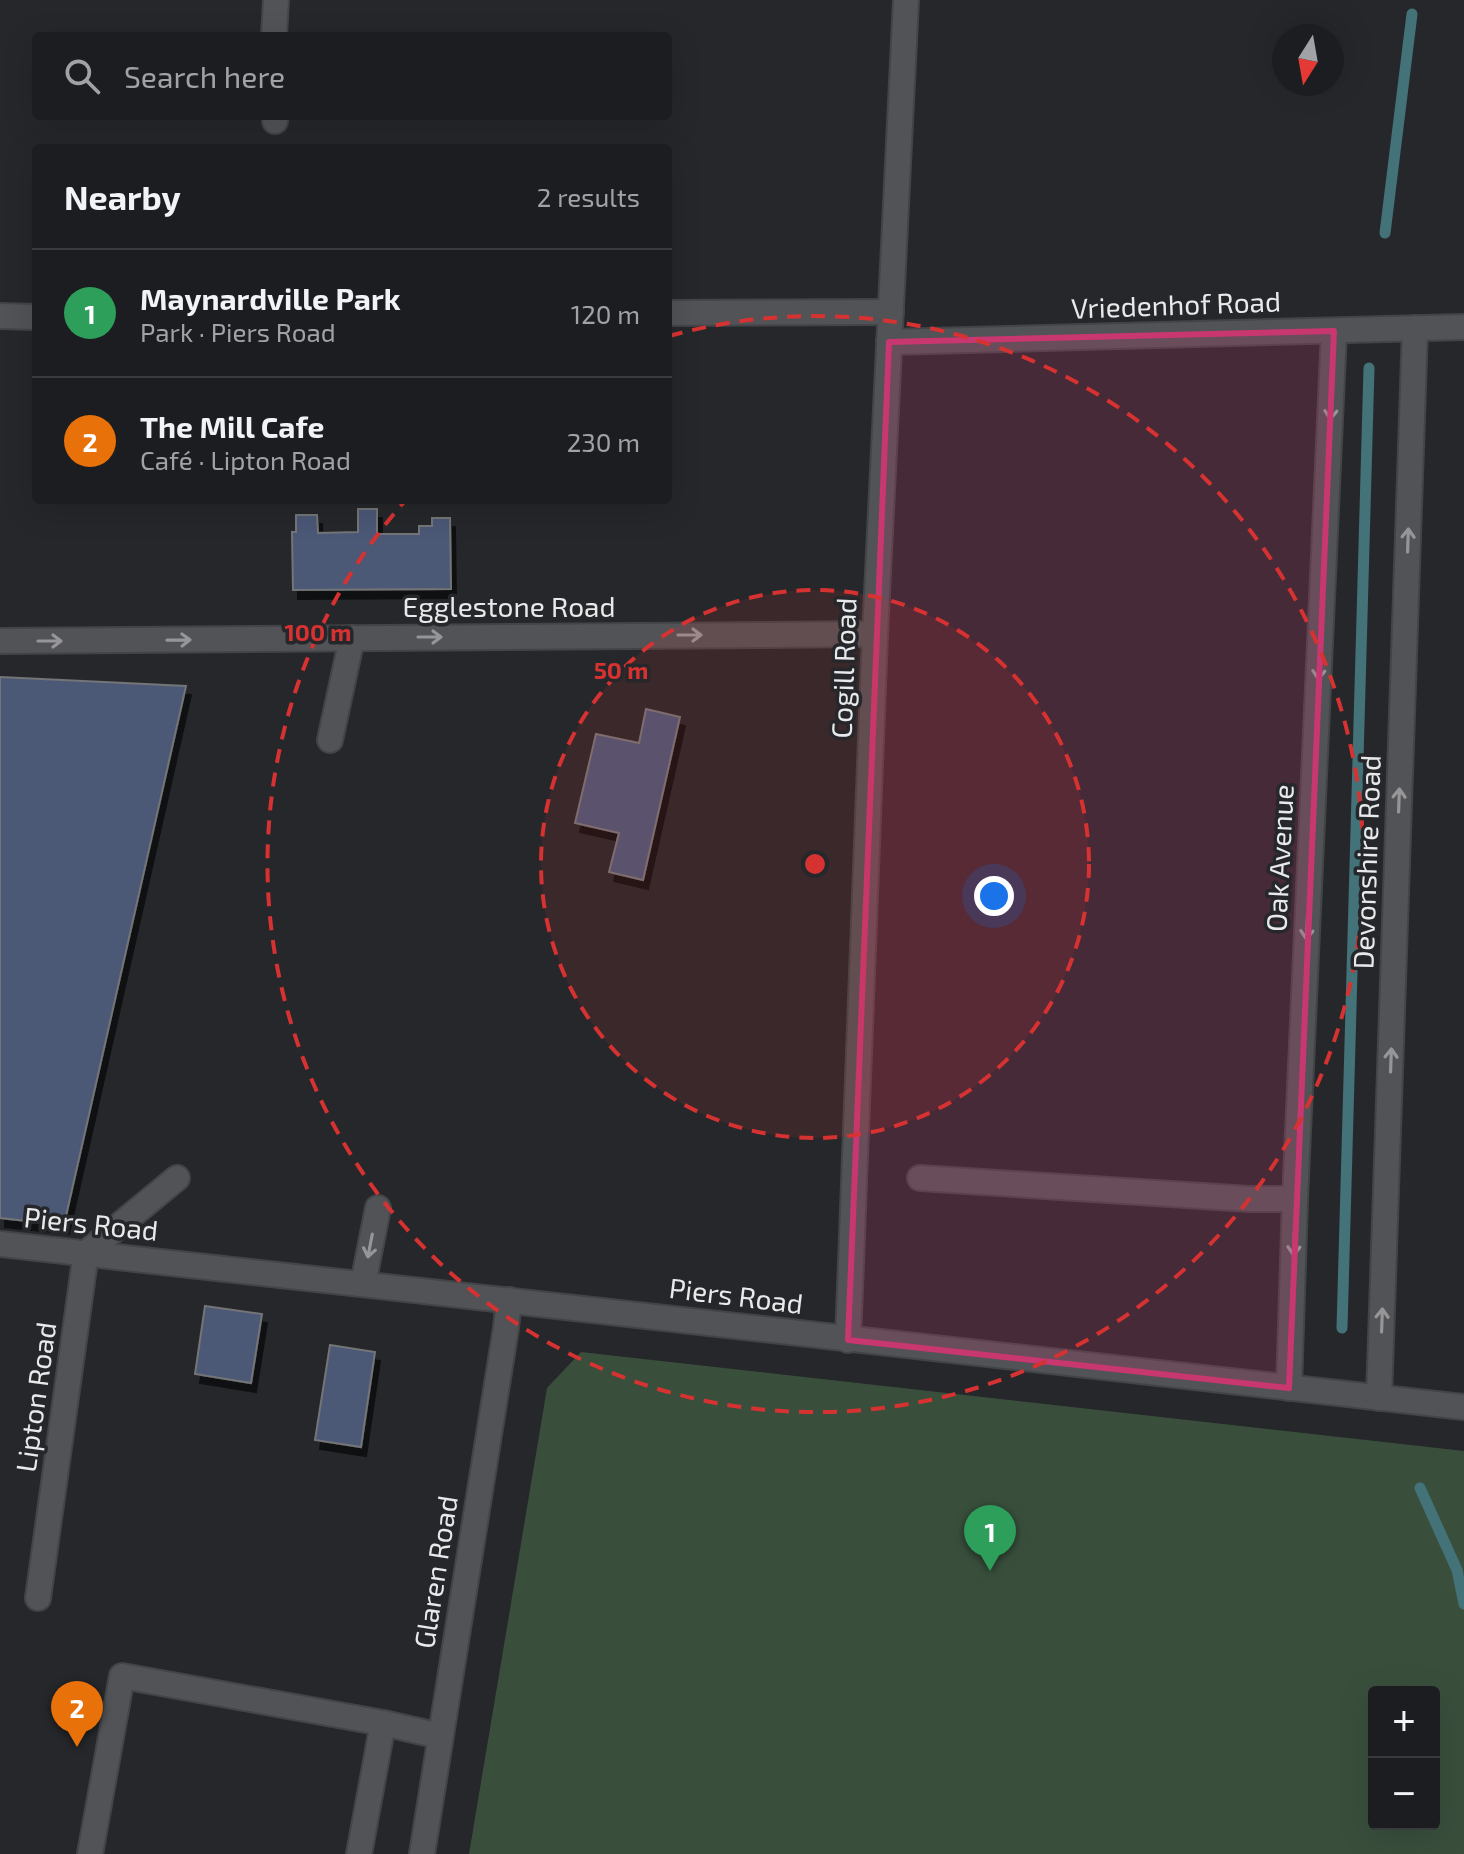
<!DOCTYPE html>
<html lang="en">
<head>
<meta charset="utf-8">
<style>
	:root { --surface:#1c1d20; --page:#292a2d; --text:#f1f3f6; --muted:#a0a2a5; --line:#3a3b3e; --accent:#bca0f2 }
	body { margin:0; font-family:"Exo 2",sans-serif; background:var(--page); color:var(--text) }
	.controls { position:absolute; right:24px; bottom:24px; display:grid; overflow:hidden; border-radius:8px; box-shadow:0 8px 32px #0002 }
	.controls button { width:72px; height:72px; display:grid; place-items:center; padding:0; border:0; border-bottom:2px solid var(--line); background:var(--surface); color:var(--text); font:40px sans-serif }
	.compass { position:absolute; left:1272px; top:24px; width:72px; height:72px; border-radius:50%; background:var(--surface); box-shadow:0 8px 32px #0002; rotate:191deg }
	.you { position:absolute; left:994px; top:896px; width:28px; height:28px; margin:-20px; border:6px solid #fff; border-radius:50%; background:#1a73e8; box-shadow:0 0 0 12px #1a73e833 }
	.badge { display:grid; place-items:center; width:52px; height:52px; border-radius:50%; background:var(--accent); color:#fff; font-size:26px; font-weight:700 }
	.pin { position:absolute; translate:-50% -66px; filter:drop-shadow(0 2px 4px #0008) }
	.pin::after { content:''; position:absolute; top:42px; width:28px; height:24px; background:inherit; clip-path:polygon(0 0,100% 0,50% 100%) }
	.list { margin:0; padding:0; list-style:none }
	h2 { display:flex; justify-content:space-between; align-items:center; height:104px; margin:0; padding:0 32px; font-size:34px }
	h2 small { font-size:26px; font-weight:400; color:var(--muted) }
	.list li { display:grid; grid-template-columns:52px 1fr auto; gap:24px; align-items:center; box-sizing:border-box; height:128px; padding:0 32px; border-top:2px solid var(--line) }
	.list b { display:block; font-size:30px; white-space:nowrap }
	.list p { margin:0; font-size:26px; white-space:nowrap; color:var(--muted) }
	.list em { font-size:26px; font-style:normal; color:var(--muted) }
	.icon { flex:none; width:44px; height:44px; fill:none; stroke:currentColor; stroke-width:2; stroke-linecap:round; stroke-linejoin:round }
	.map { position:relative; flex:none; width:1464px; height:1854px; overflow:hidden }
	.search { position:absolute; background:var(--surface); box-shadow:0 8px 32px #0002; left:32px; top:32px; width:640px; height:88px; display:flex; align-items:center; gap:20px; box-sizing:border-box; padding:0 28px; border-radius:8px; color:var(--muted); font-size:30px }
	.panel { position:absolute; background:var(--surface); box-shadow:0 8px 32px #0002; left:32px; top:144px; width:640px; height:360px; border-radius:8px }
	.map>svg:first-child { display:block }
	.green { fill:#394f3c; fill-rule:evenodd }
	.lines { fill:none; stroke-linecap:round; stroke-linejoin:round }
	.stream { stroke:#437278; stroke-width:11 }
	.building { fill:#4c5876; stroke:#737477; stroke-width:2; filter:url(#shadow) }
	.minor-casing { stroke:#434447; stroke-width:28 }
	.minor { stroke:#525356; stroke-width:24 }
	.oneway { stroke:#969699 }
	.marked { fill:#c83770; fill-opacity:0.2; stroke:#c83770; stroke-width:6; stroke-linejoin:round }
	.ring { fill:none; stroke:#d73232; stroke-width:4; stroke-dasharray:14 10 }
	.labels { text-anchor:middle; stroke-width:7; stroke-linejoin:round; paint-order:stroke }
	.street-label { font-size:28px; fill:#e8e9ea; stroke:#26272a }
	.centre { fill:#d73232; stroke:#26272a; stroke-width:4 }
	.ring-label { font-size:24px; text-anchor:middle; font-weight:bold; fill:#d73232; stroke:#26272a; stroke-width:7; stroke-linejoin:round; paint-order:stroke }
</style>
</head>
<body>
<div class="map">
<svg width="1464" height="1854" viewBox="0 0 1464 1854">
	<defs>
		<filter id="shadow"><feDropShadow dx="5" dy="9" stdDeviation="0" flood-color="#0009"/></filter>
	</defs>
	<rect width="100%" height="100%" fill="#26272a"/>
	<path class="green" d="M 581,1352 L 1464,1451 L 1464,1854 L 469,1854 L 547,1388 ZM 1374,1692 L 1434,1692 L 1434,1824 L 1374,1824 Z"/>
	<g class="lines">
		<g class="stream">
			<polyline points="1385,233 1412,14"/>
			<polyline points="1342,1328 1369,368"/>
			<polyline points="1420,1488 1457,1570 1464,1604"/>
		</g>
	</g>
	<g class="building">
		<polygon points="358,509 377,509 377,534 419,534 419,526 432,526 432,518 450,518 451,589 293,590 292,532 296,532 296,515 317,515 318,533 358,532"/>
		<polygon points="0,677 186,686 64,1225 0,1218"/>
		<polygon points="646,709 680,717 643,880 609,872 619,833 575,823 596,734 639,743"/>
		<polygon points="205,1306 262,1314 251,1383 195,1374"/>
		<polygon points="330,1345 375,1352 361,1447 315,1440"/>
	</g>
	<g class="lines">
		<defs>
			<g id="minor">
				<polyline points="274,36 276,0"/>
				<polyline points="275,116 275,121"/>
				<polyline points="668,313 891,312"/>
				<polyline points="0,316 36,317"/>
				<polyline points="889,342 1464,327"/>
				<polyline points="0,641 875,634"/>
				<polyline points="330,740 352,638"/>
				<polyline points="920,1178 1249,1199 1295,1199"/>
				<polyline points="0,1244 1464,1407"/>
				<polyline points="86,1253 177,1178"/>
				<polyline points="363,1284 378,1208"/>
				<polyline points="848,1340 875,634 906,0"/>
				<polyline points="1289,1388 1295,1199 1334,331"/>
				<polyline points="1379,1398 1415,328"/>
				<polyline points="38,1598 86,1253"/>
				<polyline points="383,1723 440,1736"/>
				<polyline points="90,1854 122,1676 383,1723 359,1854"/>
				<polyline points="422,1854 506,1328 509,1300"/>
			</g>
		</defs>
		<use href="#minor" class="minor-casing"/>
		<use href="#minor" class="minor"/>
	</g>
	<defs><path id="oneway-shaft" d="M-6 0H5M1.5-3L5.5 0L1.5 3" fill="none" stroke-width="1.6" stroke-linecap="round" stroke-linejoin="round" transform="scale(2)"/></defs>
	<g class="oneway">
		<use href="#oneway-shaft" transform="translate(1331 408) rotate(93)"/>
		<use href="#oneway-shaft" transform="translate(1408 540) rotate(-88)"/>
		<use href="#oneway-shaft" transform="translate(690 635)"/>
		<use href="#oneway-shaft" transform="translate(430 637)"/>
		<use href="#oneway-shaft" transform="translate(179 640) rotate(-1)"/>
		<use href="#oneway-shaft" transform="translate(50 641)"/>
		<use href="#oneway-shaft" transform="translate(1319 668) rotate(93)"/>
		<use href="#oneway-shaft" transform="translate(1399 800) rotate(-88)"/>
		<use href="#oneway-shaft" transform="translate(1307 928) rotate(93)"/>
		<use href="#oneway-shaft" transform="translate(1391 1060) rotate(-88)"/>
		<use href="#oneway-shaft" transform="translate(1294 1244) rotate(92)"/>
		<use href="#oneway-shaft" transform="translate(370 1246) rotate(101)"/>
		<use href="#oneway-shaft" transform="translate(1382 1320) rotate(-88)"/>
	</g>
	<path class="marked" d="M 1334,331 L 1289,1388 L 848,1340 L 889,342 Z"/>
	<circle cx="815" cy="864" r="274" fill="#d73232" fill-opacity=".12"/>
	<g class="ring">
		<circle cx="815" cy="864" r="274"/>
		<path d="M669 336A548 548 0 1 1 405 501"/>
	</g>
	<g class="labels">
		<g class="street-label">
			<text transform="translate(1176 305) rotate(-2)" y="10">Vriedenhof Road</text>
			<text x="509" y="617">Egglestone Road</text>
			<text transform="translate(844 668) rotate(-88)" y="10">Cogill Road</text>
			<text transform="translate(1280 858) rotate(-87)" y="10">Oak Avenue</text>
			<text transform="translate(1367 862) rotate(-88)" y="10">Devonshire Road</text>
			<text transform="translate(91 1224) rotate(6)" y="10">Piers Road</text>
			<text transform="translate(736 1296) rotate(7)" y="10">Piers Road</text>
			<text transform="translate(36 1397) rotate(-82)" y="10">Lipton Road</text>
			<text transform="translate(436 1572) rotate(-81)" y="10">Glaren Road</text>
		</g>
	</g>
	<circle cx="815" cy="864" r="12" class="centre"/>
	<g class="ring-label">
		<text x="318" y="641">100 m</text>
		<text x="621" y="679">50 m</text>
	</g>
</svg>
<div class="controls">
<button>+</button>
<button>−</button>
</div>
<svg class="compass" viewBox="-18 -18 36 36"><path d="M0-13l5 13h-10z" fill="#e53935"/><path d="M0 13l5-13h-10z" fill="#a0a2a5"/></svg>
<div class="you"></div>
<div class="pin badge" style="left:990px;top:1571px;background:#2e9e5b">1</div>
<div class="pin badge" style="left:77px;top:1747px;background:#e8710a">2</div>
<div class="search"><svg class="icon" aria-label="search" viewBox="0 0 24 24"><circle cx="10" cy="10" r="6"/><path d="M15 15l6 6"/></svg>Search here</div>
<section class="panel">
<h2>Nearby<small>2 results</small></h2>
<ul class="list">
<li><span class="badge" style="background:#2e9e5b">1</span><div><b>Maynardville Park</b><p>Park · Piers Road</p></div><em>120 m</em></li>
<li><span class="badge" style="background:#e8710a">2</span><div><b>The Mill Cafe</b><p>Café · Lipton Road</p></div><em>230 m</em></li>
</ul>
</section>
</div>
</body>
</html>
